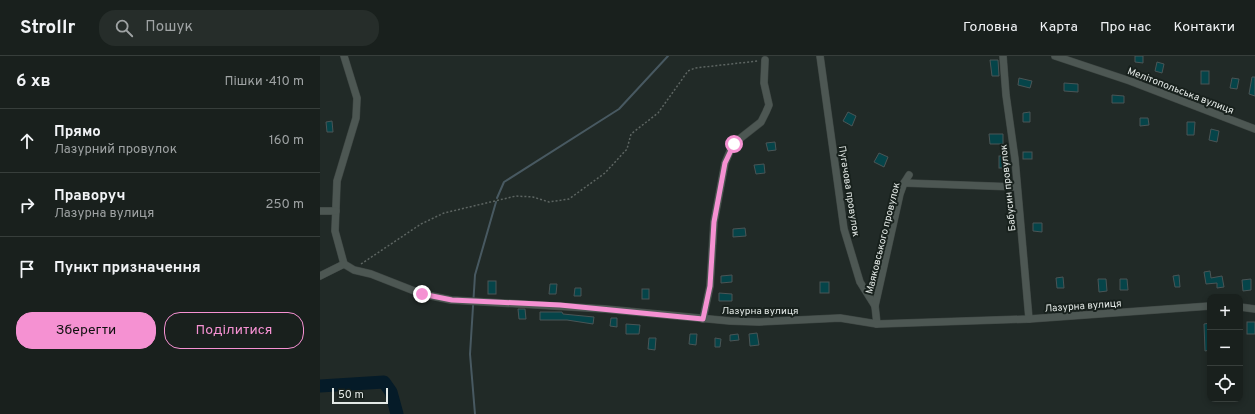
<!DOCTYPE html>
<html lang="uk">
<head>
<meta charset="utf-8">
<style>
	:root { --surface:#19201d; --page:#262d2a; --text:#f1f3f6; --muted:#9fa3a4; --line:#373e3b; --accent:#f591d2 }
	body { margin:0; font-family:Overpass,sans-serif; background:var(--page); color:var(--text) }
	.controls { position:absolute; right:12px; bottom:12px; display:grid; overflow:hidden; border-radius:8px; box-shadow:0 2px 6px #0003 }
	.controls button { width:36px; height:36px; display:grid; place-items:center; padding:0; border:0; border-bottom:1px solid var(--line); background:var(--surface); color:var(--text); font:20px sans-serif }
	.scale { position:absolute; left:12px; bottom:10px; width:56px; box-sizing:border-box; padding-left:4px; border:2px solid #e3e9e6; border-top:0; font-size:11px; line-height:14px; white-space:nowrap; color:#e3e9e6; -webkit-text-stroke:3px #18211d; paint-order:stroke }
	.stop { position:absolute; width:12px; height:12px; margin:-9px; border:3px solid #f591d2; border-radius:50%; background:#fff }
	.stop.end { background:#f591d2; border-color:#fff; box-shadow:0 1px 4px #0008 }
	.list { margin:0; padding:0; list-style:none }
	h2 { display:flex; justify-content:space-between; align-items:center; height:52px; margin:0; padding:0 16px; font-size:17px }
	h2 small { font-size:13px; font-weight:400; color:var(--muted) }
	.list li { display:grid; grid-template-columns:26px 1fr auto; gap:12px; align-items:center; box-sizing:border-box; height:64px; padding:0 16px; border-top:1px solid var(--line) }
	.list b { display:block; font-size:15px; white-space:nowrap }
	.list p { margin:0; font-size:13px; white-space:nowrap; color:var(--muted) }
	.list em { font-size:13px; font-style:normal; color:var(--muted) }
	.actions { display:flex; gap:8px; padding:12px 16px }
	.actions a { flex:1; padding:9px 0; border:1px solid var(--accent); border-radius:16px; text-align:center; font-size:14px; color:var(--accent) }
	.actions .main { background:var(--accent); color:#111 }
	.icon { flex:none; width:22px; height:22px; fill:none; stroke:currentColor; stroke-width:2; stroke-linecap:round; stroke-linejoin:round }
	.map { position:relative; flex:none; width:935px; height:358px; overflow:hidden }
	header { display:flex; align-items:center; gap:24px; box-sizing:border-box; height:56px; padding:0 20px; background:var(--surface); border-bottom:1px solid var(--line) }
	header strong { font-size:19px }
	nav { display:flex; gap:22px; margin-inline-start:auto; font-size:14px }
	.search { width:280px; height:36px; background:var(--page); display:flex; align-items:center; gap:10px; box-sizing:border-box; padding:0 14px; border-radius:16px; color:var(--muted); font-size:15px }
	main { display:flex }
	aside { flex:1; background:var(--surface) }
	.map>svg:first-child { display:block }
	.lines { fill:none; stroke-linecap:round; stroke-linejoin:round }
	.stream { stroke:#485961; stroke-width:2 }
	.river { stroke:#051b28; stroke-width:13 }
	.building { fill:#054449; stroke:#4a5556 }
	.minor-casing { stroke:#3e4643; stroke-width:8 }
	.path { stroke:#5d6562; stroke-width:1.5; stroke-dasharray:2 2; stroke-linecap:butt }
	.minor { stroke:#4d5753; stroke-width:7 }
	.route { stroke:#f591d2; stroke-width:5 }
	.labels { text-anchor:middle; stroke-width:4; stroke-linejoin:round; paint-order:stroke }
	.street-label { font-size:10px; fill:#e3e9e6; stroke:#18211d }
</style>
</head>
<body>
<header>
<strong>Strollr</strong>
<div class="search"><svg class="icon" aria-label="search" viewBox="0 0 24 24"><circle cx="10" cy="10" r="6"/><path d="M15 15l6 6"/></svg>Пошук</div>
<nav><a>Головна</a><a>Карта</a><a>Про нас</a><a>Контакти</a></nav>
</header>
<main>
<aside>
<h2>6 хв<small>Пішки · 410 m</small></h2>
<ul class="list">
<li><svg class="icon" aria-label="ahead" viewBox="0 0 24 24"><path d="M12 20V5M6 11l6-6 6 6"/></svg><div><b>Прямо</b><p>Лазурний провулок</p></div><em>160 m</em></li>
<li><svg class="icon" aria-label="right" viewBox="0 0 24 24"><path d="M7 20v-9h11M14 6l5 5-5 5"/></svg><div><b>Праворуч</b><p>Лазурна вулиця</p></div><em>250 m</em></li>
<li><svg class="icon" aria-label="arrive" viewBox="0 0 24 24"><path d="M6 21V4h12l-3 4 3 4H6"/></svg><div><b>Пункт призначення</b></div></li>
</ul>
<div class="actions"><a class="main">Зберегти</a><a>Поділитися</a></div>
</aside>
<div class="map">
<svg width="935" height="358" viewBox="0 0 935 358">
	<rect width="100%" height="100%" fill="#212a27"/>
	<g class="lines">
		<g class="stream">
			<polyline points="177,142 184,126 299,53 348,0"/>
			<polyline points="155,358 150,298 155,219 176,146"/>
		</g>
		<polyline class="river" points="0,330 64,326 71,336 77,358"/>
	</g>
	<g class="building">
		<polygon points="815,0 823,0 823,7 815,6"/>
		<polygon points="670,4 678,4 679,20 672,20"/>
		<polygon points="837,6 844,8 842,17 835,15"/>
		<rect x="881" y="15" width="8" height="13"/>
		<polygon points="932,21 935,21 935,40 929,38"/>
		<polygon points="699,22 712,25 710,32 698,29"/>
		<polygon points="912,22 919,23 917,33 910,32"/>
		<polygon points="744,27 758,28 758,36 744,35"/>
		<polygon points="792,39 804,40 804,47 792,47"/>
		<polygon points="528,56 536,60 532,70 523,65"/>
		<polygon points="710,56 710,66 703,66 703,57"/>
		<polygon points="820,62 828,62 829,69 820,70"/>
		<polygon points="12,65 13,76 7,76 6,66"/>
		<polygon points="867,66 875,66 874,79 867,79"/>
		<polygon points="891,73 899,75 897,86 889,84"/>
		<polygon points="669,78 683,78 683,88 670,88"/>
		<polygon points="455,86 456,94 448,95 446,87"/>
		<rect x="703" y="96" width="9" height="7"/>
		<polygon points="559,97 568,101 564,111 554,106"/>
		<rect x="679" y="100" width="6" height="12"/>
		<polygon points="444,108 445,117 436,118 434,109"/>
		<polygon points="713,167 722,167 722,176 713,175"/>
		<polygon points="425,172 426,180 413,181 413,173"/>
		<polygon points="890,215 891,222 902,220 904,231 897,232 897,227 886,228 884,216"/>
		<polygon points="412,219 412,226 401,227 401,220"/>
		<polygon points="859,219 860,231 855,231 853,220"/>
		<polygon points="743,221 744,232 737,232 736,222"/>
		<polygon points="778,223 786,223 787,235 779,236"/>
		<polygon points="800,223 807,223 808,234 800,234"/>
		<polygon points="931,223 931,234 923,235 922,224"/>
		<rect x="168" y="225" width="8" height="13"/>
		<rect x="500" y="226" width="9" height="11"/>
		<polygon points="230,228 237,228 236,238 229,238"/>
		<polygon points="255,232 261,232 261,240 254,240"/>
		<rect x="322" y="233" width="7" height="10"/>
		<polygon points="399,237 412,238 412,245 399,245"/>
		<polygon points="198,253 205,253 206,263 199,263"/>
		<polygon points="220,256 242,256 243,258 274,261 273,268 247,264 220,264"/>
		<polygon points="291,262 297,262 297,271 290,270"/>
		<rect x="927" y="266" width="8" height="12"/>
		<polygon points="890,267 890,294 885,295 884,268"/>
		<polygon points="306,268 320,269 319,278 306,278"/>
		<polygon points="437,277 439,289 430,290 429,278"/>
		<polygon points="370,278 377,278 376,289 369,288"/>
		<polygon points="418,278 419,284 410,285 410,279"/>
		<polygon points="329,282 336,282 335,294 328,293"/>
		<polygon points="395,282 401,283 400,291 395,291"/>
	</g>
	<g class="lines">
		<defs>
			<g id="minor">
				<polyline points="24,0 37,42 36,62 17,125 15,175 24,208"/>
				<polyline points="500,0 524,173 540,226 555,250 557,268"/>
				<polyline points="683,0 686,39 695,103 709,263"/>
				<polyline points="735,0 810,25 935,73"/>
				<polyline points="584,127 697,131"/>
				<polyline points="0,155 16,155"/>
				<polyline points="0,220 24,208 34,214 51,218 102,238 131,244 285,253 410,265 439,266 520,262 557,268 709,263 890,250"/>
				<polyline points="555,250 580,138 584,127 589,119"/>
				<polyline points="920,251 935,253"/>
				<polyline points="383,263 390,230 394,166 405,107 413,88 441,66 446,56 449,49 444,27 445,4"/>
			</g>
		</defs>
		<use href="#minor" class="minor-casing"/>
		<polyline class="path" points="41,208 101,168 124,157 196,140 213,141 229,146 249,143 285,117 307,93 311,78 338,57 368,15 375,12 438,5"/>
		<use href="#minor" class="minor"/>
	</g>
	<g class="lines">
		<polyline class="route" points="102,238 132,244 240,249 383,263 390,230 394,166 405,107 414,88"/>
	</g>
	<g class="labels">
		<g class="street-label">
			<text transform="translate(861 34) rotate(21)" y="4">Мелітопольська вулиця</text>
			<text transform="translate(687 132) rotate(-96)" y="4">Бабусин провулок</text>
			<text transform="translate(530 135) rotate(81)" y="4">Пугачова провулок</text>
			<text transform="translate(562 182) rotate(-76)" y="4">Маяковського провулок</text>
			<text transform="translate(763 249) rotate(-4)" y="4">Лазурна вулиця</text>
			<text x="440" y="258">Лазурна вулиця</text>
		</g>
	</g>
</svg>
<div class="controls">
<button>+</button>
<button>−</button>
<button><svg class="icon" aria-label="locate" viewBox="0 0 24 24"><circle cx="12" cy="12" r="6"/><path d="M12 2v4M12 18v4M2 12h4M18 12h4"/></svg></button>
</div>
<div class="scale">50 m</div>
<div class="stop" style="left:414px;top:88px"></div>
<div class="stop end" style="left:102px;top:238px"></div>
</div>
</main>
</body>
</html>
